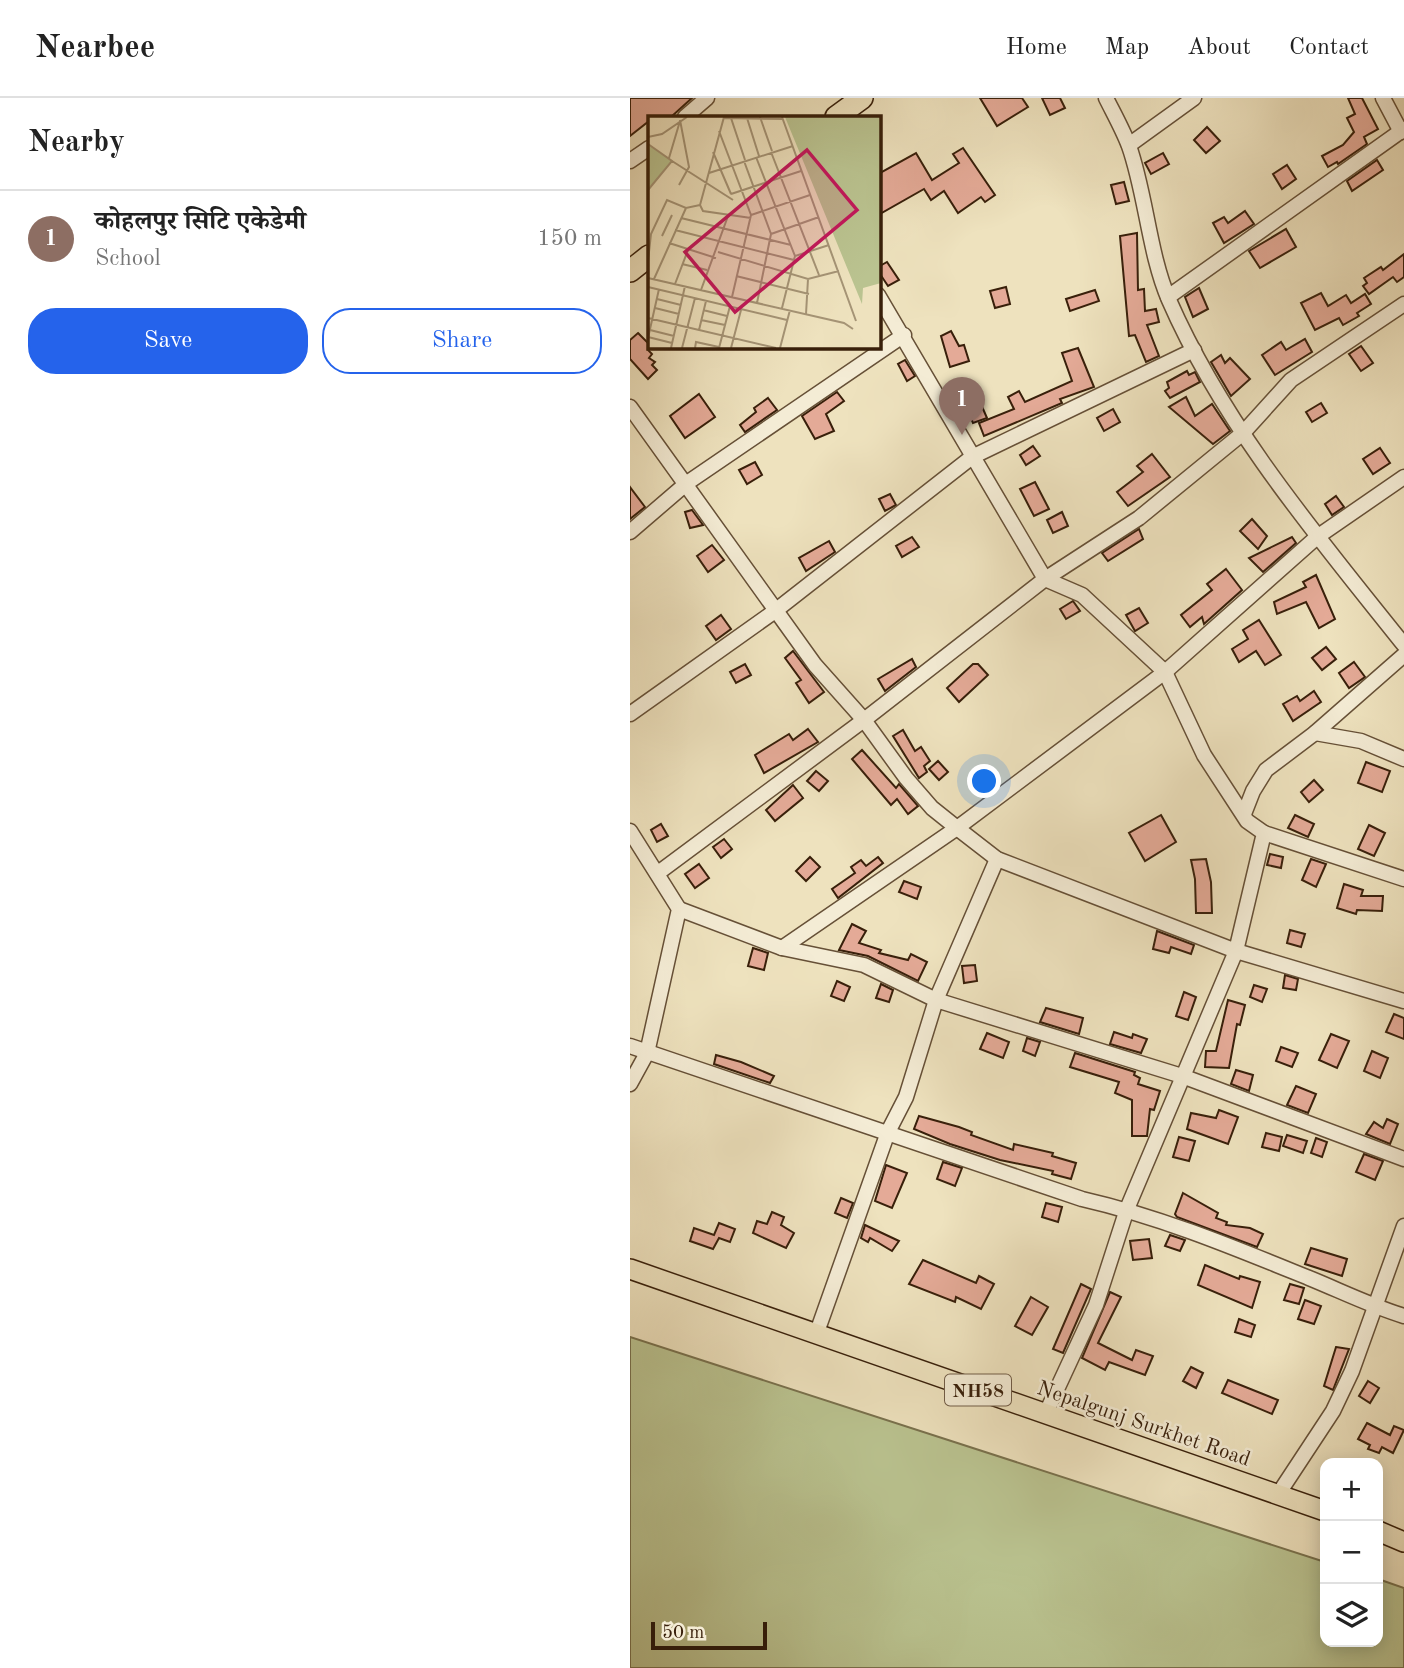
<!DOCTYPE html>
<html lang="en">
<head>
<meta charset="utf-8">
<style>
	:root { --surface:#fff; --page:#f6f6f6; --text:#222; --muted:#767676; --line:#e0e0e0; --accent:#2563eb }
	body { margin:0; font-family:"Old Standard TT","Noto Serif Devanagari",serif; background:var(--page); color:var(--text) }
	.controls { position:absolute; right:21px; bottom:21px; display:grid; overflow:hidden; border-radius:14px; box-shadow:0 4px 18px #0003 }
	.controls button { width:63px; height:63px; display:grid; place-items:center; padding:0; border:0; border-bottom:2px solid var(--line); background:var(--surface); color:var(--text); font:35px sans-serif }
	.scale { position:absolute; left:21px; bottom:18px; width:116px; box-sizing:border-box; padding-left:7px; border:4px solid #381f0a; border-top:0; font-size:19px; line-height:24px; white-space:nowrap; color:#381f0a; -webkit-text-stroke:5px #f4ecd5; paint-order:stroke }
	.you { position:absolute; left:355px; top:684px; width:24px; height:24px; margin:-18px; border:5px solid #fff; border-radius:50%; background:#1a73e8; box-shadow:0 0 0 10px #1a73e833 }
	.badge { display:grid; place-items:center; width:46px; height:46px; border-radius:50%; background:var(--accent); color:#fff; font-size:23px; font-weight:700 }
	.pin { position:absolute; translate:-50% -58px; filter:drop-shadow(0 2px 4px #0008) }
	.pin::after { content:''; position:absolute; top:37px; width:24px; height:21px; background:inherit; clip-path:polygon(0 0,100% 0,50% 100%) }
	.list { margin:0; padding:0; list-style:none }
	h2 { display:flex; justify-content:space-between; align-items:center; height:91px; margin:0; padding:0 28px; font-size:30px }
	h2 small { font-size:23px; font-weight:400; color:var(--muted) }
	.list li { display:grid; grid-template-columns:46px 1fr auto; gap:21px; align-items:center; box-sizing:border-box; height:98px; padding:0 28px; border-top:2px solid var(--line) }
	.list b { display:block; font-size:26px; white-space:nowrap }
	.list p { margin:0; font-size:23px; white-space:nowrap; color:var(--muted) }
	.list em { font-size:23px; font-style:normal; color:var(--muted) }
	.actions { display:flex; gap:14px; padding:21px 28px }
	.actions a { flex:1; padding:16px 0; border:2px solid var(--accent); border-radius:28px; text-align:center; font-size:24px; color:var(--accent) }
	.actions .main { background:var(--accent); color:#fff }
	.icon { flex:none; width:38px; height:38px; fill:none; stroke:currentColor; stroke-width:2; stroke-linecap:round; stroke-linejoin:round }
	.map { position:relative; flex:none; width:774px; height:1570px; overflow:hidden }
	header { display:flex; align-items:center; gap:42px; box-sizing:border-box; height:98px; padding:0 35px; background:var(--surface); border-bottom:2px solid var(--line) }
	header strong { font-size:33px }
	nav { display:flex; gap:38px; margin-inline-start:auto; font-size:24px }
	main { display:flex }
	aside { flex:1; background:var(--surface) }
	.map>svg:first-child { display:block }
	.green { fill:#bac390; stroke:#79714d; stroke-width:2 }
	.building { fill:#e4aa97; stroke:#381f0a; stroke-width:2 }
	.lines { fill:none; stroke-linecap:round; stroke-linejoin:round }
	.minor-casing { stroke:#665037; stroke-width:17 }
	.major-casing { stroke:#381f0a; stroke-width:22 }
	.highway-casing { stroke:#381f0a; stroke-width:24 }
	.minor { stroke:#f4ecd5; stroke-width:14 }
	.major { stroke:#eee2be; stroke-width:19 }
	.highway { stroke:#eee2be; stroke-width:21 }
	.labels { text-anchor:middle; stroke-width:5; stroke-linejoin:round; paint-order:stroke }
	.shield { fill:#f4ecd5; stroke:#705c47; stroke-width:2 }
	.shield-label { font-size:19px; font-weight:bold; fill:#381f0a }
	.street-label { font-size:21px; fill:#381f0a; stroke:#f4ecd5 }
	.inset-road { fill:none; stroke:#a59476; stroke-width:2 }
	.view { fill:#c2185b; fill-opacity:0.15; stroke:#c2185b; stroke-width:3.5 }
	.inset-edge { fill:none; stroke:#381f0a; stroke-width:3.5 }
</style>
</head>
<body>
<header>
<strong>Nearbee</strong>
<nav><a>Home</a><a>Map</a><a>About</a><a>Contact</a></nav>
</header>
<main>
<aside>
<h2>Nearby<small></small></h2>
<ul class="list">
<li><span class="badge" style="background:#8d6e63">1</span><div><b>कोहलपुर सिटि एकेडेमी</b><p>School</p></div><em>150 m</em></li>
</ul>
<div class="actions"><a class="main">Save</a><a>Share</a></div>
</aside>
<div class="map">
<svg width="774" height="1570" viewBox="0 0 774 1570">
	<rect width="100%" height="100%" fill="#eee2be"/>
	<filter id="stains"><feTurbulence type="fractalNoise" baseFrequency=".00286" numOctaves="4"/><feColorMatrix values="0 0 0 0 .2 0 0 0 0 .09 0 0 0 0 .02 0 0 0 .5 -.17"/></filter>
	<radialGradient id="worn" r=".72"><stop offset=".6" stop-color="#630" stop-opacity="0"/><stop offset="1" stop-color="#630" stop-opacity=".3"/></radialGradient>
	<polygon class="green" points="0,1239 695,1464 695,1544 748,1544 748,1481 774,1490 774,1570 0,1570"/>
	<g class="building">
		<polygon points="0,0 62,0 41,19 19,19 19,23 0,38"/>
		<polygon points="350,0 392,0 398,9 367,28"/>
		<polygon points="412,0 430,0 435,10 420,17"/>
		<polygon points="718,0 732,0 748,31 734,39 737,46 708,66 707,64 698,69 692,58 713,47 724,34 717,20 725,16"/>
		<polygon points="577,29 590,43 576,55 564,42"/>
		<polygon points="333,50 365,97 355,104 351,99 328,115 314,93 301,102 294,91 248,117 248,76 286,55 302,82 329,65 323,56"/>
		<polygon points="533,55 539,66 521,76 515,65"/>
		<polygon points="747,62 753,72 722,93 717,83"/>
		<polygon points="657,67 666,81 652,91 643,76"/>
		<polygon points="494,84 499,103 486,106 481,87"/>
		<polygon points="615,113 624,126 594,145 583,125 594,119 598,125"/>
		<polygon points="656,131 666,149 630,170 619,153"/>
		<polygon points="507,135 508,192 514,191 515,213 526,211 529,224 517,227 529,258 516,264 505,237 499,238 490,138"/>
		<polygon points="774,156 774,179 767,184 763,179 739,196 733,188 737,185 734,180 751,169 753,172"/>
		<polygon points="257,164 269,182 258,188 248,173 248,169"/>
		<polygon points="376,189 380,206 365,210 360,193"/>
		<polygon points="569,190 578,211 563,219 555,199"/>
		<polygon points="465,192 469,203 440,213 436,201"/>
		<polygon points="691,195 698,208 716,197 721,205 735,196 741,206 727,215 729,218 713,227 709,220 685,232 671,205"/>
		<polygon points="321,233 329,248 334,247 339,263 320,269 311,238"/>
		<polygon points="8,235 21,248 18,252 22,256 19,260 25,264 22,267 27,272 18,281 0,261 0,242"/>
		<polygon points="675,241 682,254 645,277 632,257 651,244 656,252"/>
		<polygon points="731,248 743,265 731,273 719,256"/>
		<polygon points="448,250 464,289 430,301 432,305 354,338 349,325 384,311 378,299 389,293 395,304 442,283 432,255"/>
		<polygon points="591,257 595,265 600,260 620,281 601,298 581,264"/>
		<polygon points="275,262 285,278 277,283 268,266"/>
		<polygon points="557,273 559,277 565,274 570,284 540,300 535,293 539,290 537,284"/>
		<polygon points="207,294 214,303 196,316 204,333 185,341 172,318"/>
		<polygon points="69,296 85,319 55,340 40,318"/>
		<polygon points="556,299 565,318 582,306 600,333 583,346 539,309"/>
		<polygon points="138,300 147,312 115,334 110,327 126,314 124,310"/>
		<polygon points="350,304 357,320 343,325 337,310"/>
		<polygon points="691,305 697,315 682,324 676,314"/>
		<polygon points="483,311 490,324 474,333 467,320"/>
		<polygon points="403,348 410,358 396,367 390,357"/>
		<polygon points="750,350 760,365 743,376 733,361"/>
		<polygon points="522,356 540,379 498,408 487,394 513,374 507,368"/>
		<polygon points="125,364 132,377 117,386 109,372"/>
		<polygon points="405,384 419,411 404,418 390,391"/>
		<polygon points="0,389 15,409 0,421"/>
		<polygon points="260,396 266,407 255,413 249,401"/>
		<polygon points="706,398 714,409 702,417 695,406"/>
		<polygon points="62,412 73,427 60,430 55,414"/>
		<polygon points="432,414 438,428 423,435 417,422"/>
		<polygon points="622,421 637,438 628,451 610,433"/>
		<polygon points="509,431 513,441 478,463 472,455"/>
		<polygon points="282,439 289,449 272,459 266,448"/>
		<polygon points="662,439 666,445 633,474 619,460"/>
		<polygon points="199,443 205,454 176,473 169,460"/>
		<polygon points="82,447 94,462 78,474 67,458"/>
		<polygon points="596,471 612,492 574,526 572,519 560,529 551,517 582,492 577,486"/>
		<polygon points="686,477 705,521 689,530 676,504 647,516 644,504 676,489 673,484"/>
		<polygon points="443,503 450,513 436,521 430,511"/>
		<polygon points="509,510 518,525 505,533 496,517"/>
		<polygon points="91,517 101,531 86,542 76,528"/>
		<polygon points="629,522 651,557 635,567 626,553 609,564 602,551 618,541 613,532"/>
		<polygon points="696,549 706,561 692,572 682,560"/>
		<polygon points="163,553 194,594 179,605 166,585 171,582 155,560"/>
		<polygon points="282,561 286,569 255,593 248,581"/>
		<polygon points="724,564 735,579 719,590 709,575"/>
		<polygon points="115,566 121,577 106,585 100,574"/>
		<polygon points="343,566 348,566 358,577 329,604 317,590"/>
		<polygon points="684,593 691,604 663,623 653,606 667,598 670,603"/>
		<polygon points="178,631 188,644 134,675 125,657 159,636 163,642"/>
		<polygon points="273,632 285,653 291,649 300,663 294,668 297,674 289,680 263,638"/>
		<polygon points="232,652 266,690 269,686 288,708 278,716 267,701 261,707 222,661"/>
		<polygon points="308,663 318,674 309,682 299,671"/>
		<polygon points="736,664 760,673 752,694 728,685"/>
		<polygon points="186,673 198,683 189,693 177,683"/>
		<polygon points="684,682 693,692 679,704 671,694"/>
		<polygon points="163,687 173,700 145,723 136,712"/>
		<polygon points="531,717 546,744 515,763 499,735"/>
		<polygon points="665,717 684,726 678,739 658,730"/>
		<polygon points="31,726 38,738 27,744 21,732"/>
		<polygon points="739,727 755,735 744,758 728,751"/>
		<polygon points="94,741 102,751 91,760 83,749"/>
		<polygon points="640,756 653,759 651,770 637,767"/>
		<polygon points="180,759 190,769 176,783 166,773"/>
		<polygon points="248,759 253,765 208,800 202,791 225,775 221,769 231,762 236,768"/>
		<polygon points="576,761 581,784 582,815 566,815 565,781 561,762"/>
		<polygon points="681,761 696,766 686,789 672,782"/>
		<polygon points="69,766 79,780 65,790 55,776"/>
		<polygon points="274,783 291,789 287,801 269,794"/>
		<polygon points="714,786 733,792 731,798 753,798 752,813 727,812 726,816 707,810"/>
		<polygon points="222,826 236,833 229,845 251,852 249,855 278,862 281,856 297,864 288,883 238,858 209,852"/>
		<polygon points="660,832 675,836 671,849 657,845"/>
		<polygon points="527,833 564,847 561,856 541,849 539,855 523,851"/>
		<polygon points="123,850 138,855 134,872 118,868"/>
		<polygon points="345,867 347,883 334,885 332,868"/>
		<polygon points="655,877 668,881 666,892 653,890"/>
		<polygon points="207,883 220,889 214,903 201,898"/>
		<polygon points="251,886 263,892 259,904 246,900"/>
		<polygon points="624,887 637,891 632,904 620,899"/>
		<polygon points="554,894 566,899 558,922 546,918"/>
		<polygon points="598,902 615,907 610,927 607,926 599,970 575,969 576,953 586,953"/>
		<polygon points="416,910 453,920 449,936 410,924"/>
		<polygon points="764,916 774,920 774,941 756,934"/>
		<polygon points="484,934 502,940 503,936 517,941 511,955 480,946"/>
		<polygon points="357,935 379,944 373,960 350,951"/>
		<polygon points="701,936 719,943 707,970 689,962"/>
		<polygon points="397,940 410,944 405,958 393,953"/>
		<polygon points="651,949 668,955 662,969 646,963"/>
		<polygon points="742,953 758,960 750,980 734,973"/>
		<polygon points="445,955 505,974 504,977 510,980 508,986 530,993 524,1012 520,1011 517,1038 502,1038 502,1002 485,995 489,984 440,969"/>
		<polygon points="86,957 111,964 144,978 140,985 84,966"/>
		<polygon points="606,972 623,977 619,993 601,986"/>
		<polygon points="666,988 686,996 678,1015 657,1007"/>
		<polygon points="589,1012 608,1019 598,1046 557,1031 561,1015 586,1020"/>
		<polygon points="289,1018 329,1029 342,1034 341,1037 383,1052 384,1046 423,1055 422,1058 446,1065 441,1081 422,1076 423,1073 370,1062 320,1046 284,1031"/>
		<polygon points="757,1021 768,1026 760,1046 736,1036 744,1024 753,1030"/>
		<polygon points="636,1035 652,1039 649,1053 632,1049"/>
		<polygon points="657,1037 677,1043 673,1055 653,1048"/>
		<polygon points="549,1039 565,1043 559,1063 543,1059"/>
		<polygon points="686,1040 697,1044 692,1059 681,1055"/>
		<polygon points="734,1056 753,1063 745,1082 726,1074"/>
		<polygon points="313,1064 332,1070 325,1088 307,1081"/>
		<polygon points="256,1067 277,1075 262,1110 245,1103"/>
		<polygon points="553,1095 588,1115 586,1120 597,1124 596,1127 620,1130 633,1136 627,1149 547,1119 545,1116"/>
		<polygon points="211,1100 223,1105 217,1120 205,1115"/>
		<polygon points="416,1105 432,1109 428,1124 412,1119"/>
		<polygon points="142,1114 154,1119 151,1127 164,1135 156,1150 123,1135 127,1123 137,1126"/>
		<polygon points="89,1125 105,1131 100,1144 89,1140 83,1151 60,1143 64,1130 84,1137"/>
		<polygon points="235,1127 269,1143 262,1153 240,1140 238,1144 231,1140"/>
		<polygon points="540,1137 555,1142 550,1153 535,1148"/>
		<polygon points="519,1141 522,1160 503,1162 500,1143"/>
		<polygon points="681,1150 717,1161 712,1178 675,1166"/>
		<polygon points="293,1162 346,1185 349,1178 364,1186 351,1211 326,1199 325,1204 279,1186"/>
		<polygon points="575,1167 609,1181 610,1178 630,1184 622,1210 568,1187"/>
		<polygon points="451,1186 461,1191 433,1255 423,1251"/>
		<polygon points="660,1186 674,1190 669,1206 654,1202"/>
		<polygon points="480,1194 491,1199 468,1245 502,1262 506,1252 523,1258 515,1277 479,1264 475,1272 452,1260"/>
		<polygon points="401,1199 418,1209 402,1237 385,1228"/>
		<polygon points="675,1202 691,1208 684,1226 668,1221"/>
		<polygon points="609,1221 625,1227 621,1239 605,1234"/>
		<polygon points="706,1249 719,1251 703,1292 694,1288"/>
		<polygon points="561,1269 573,1275 566,1290 553,1283"/>
		<polygon points="598,1282 648,1302 642,1316 592,1295"/>
		<polygon points="738,1283 749,1290 740,1305 729,1298"/>
		<polygon points="737,1325 760,1337 764,1328 774,1332 763,1355 752,1349 749,1355 738,1351 740,1347 728,1341"/>
	</g>
	<g class="lines">
		<defs>
			<g id="minor">
				<path d="M 476,0 C 484,16 493,32 499,48 C 516,96 519,156 539,202 C 595,330 688,439 774,547"/>
				<polyline points="753,0 771,34"/>
				<polyline points="55,19 77,0"/>
				<polyline points="499,47 564,0"/>
				<polyline points="0,63 19,50"/>
				<polyline points="248,197 415,481 452,497 535,574 574,657 617,723 634,735 606,853 497,1111 466,1207 416,1315"/>
				<polyline points="538,199 774,31"/>
				<polyline points="0,309 185,567 234,622 276,680 302,710 327,730 367,761 606,853 774,903"/>
				<polyline points="0,434 57,385 274,237"/>
				<polyline points="0,616 145,513 342,359 564,252"/>
				<polyline points="685,635 731,643 774,661"/>
				<polyline points="614,716 623,693 636,672 685,635 774,557"/>
				<polyline points="0,733 49,811 17,955 0,986"/>
				<polyline points="634,735 774,781"/>
				<polyline points="28,775 234,622 415,481 509,420 613,335 661,282 774,206"/>
				<polyline points="49,811 152,850 234,867 306,902 552,978 774,1061"/>
				<polyline points="152,850 327,730 535,574 687,439 774,379"/>
				<path d="M 0,948 L 452,1101 C 531,1119 605,1150 679,1180 C 711,1193 741,1208 774,1218"/>
				<polyline points="186,1237 258,1034 276,999 306,902 367,761"/>
				<polyline points="649,1395 703,1313 722,1273 774,1128"/>
			</g>
			<g id="major">
				<polyline points="0,1171 695,1413"/>
				<polyline points="748,1433 774,1444"/>
			</g>
			<g id="highway">
				<polyline points="206,19 232,0"/>
				<polyline points="0,173 19,158"/>
			</g>
		</defs>
		<use href="#minor" class="minor-casing"/>
		<use href="#major" class="major-casing"/>
		<use href="#highway" class="highway-casing"/>
		<use href="#minor" class="minor"/>
		<use href="#major" class="major"/>
		<use href="#highway" class="highway"/>
	</g>
	<g class="labels">
		<rect class="shield" x="315" y="1276.5" width="66" height="31" rx="5"/>
		<g class="shield-label">
			<text x="348" y="1299">NH58</text>
		</g>
		<g class="street-label">
			<text transform="translate(514 1325) rotate(19)" y="7">Nepalgunj Surkhet Road</text>
		</g>
	</g>
	<g transform="translate(18 18)">
		<rect width="233" height="233" fill="#eee2be"/>
		<path d="M 137,1 L 233,1 L 233,167 L 215,172 L 214,188 ZM 0,28 L 24,45 L 0,74 Z" fill="#bac390"/>
		<path class="inset-road" d="M 112,1 L 124,35M 134,1 L 208,205M 76,2 L 135,3M 83,2 L 97,44M 99,2 L 111,40M 71,15 L 103,99M 0,21 L 14,18 L 39,1M 0,28 L 24,45 L 0,74M 65,36 L 83,78M 123,36 L 171,159M 108,41 L 147,140M 21,42 L 32,5M 24,45 L 85,84M 96,45 L 123,118 L 109,187M 61,57 L 145,30M 31,69 L 41,51 L 32,4M 83,78 L 153,55M 52,89 L 76,1M 52,89 L 55,95 L 103,102M 33,102 L 143,129M 27,114 L 146,144M 123,118 L 171,101M 14,120 L 24,99M 21,127 L 68,142M 70,136 L 160,163 L 191,155M 0,145 L 3,118 L 19,84 L 38,92 L 52,89M 34,148 L 59,154M 88,160 L 161,178M 0,162 L 196,207 L 205,213M 6,163 L 38,92M 27,168 L 40,134M 0,171 L 139,204M 53,174 L 80,100M 84,181 L 103,99 L 162,79M 9,183 L 33,189M 7,192 L 31,198M 134,192 L 147,140 L 181,129M 55,194 L 79,200M 158,198 L 160,163M 0,202 L 128,232M 53,204 L 77,209M 2,214 L 26,220M 51,214 L 58,185M 0,221 L 24,227M 0,222 L 11,173M 23,232 L 37,170M 34,232 L 47,182M 47,232 L 48,226 L 71,231M 71,232 L 82,190M 83,232 L 93,194M 132,232 L 142,194"/>
		<path class="view" d="M 159,34 L 209,94 L 87,196 L 37,136 Z"/>
		<rect width="233" height="233" class="inset-edge"/>
	</g>
	<rect width="100%" height="100%" filter="url(#stains)"/>
	<rect width="100%" height="100%" fill="url(#worn)"/>
</svg>
<div class="controls">
<button>+</button>
<button>−</button>
<button><svg class="icon" aria-label="layers" viewBox="0 0 24 24"><path d="M12 4l9 5-9 5-9-5zM3 14l9 5 9-5"/></svg></button>
</div>
<div class="scale">50 m</div>
<div class="you"></div>
<div class="pin badge" style="left:332px;top:337px;background:#8d6e63">1</div>
</div>
</main>
</body>
</html>
